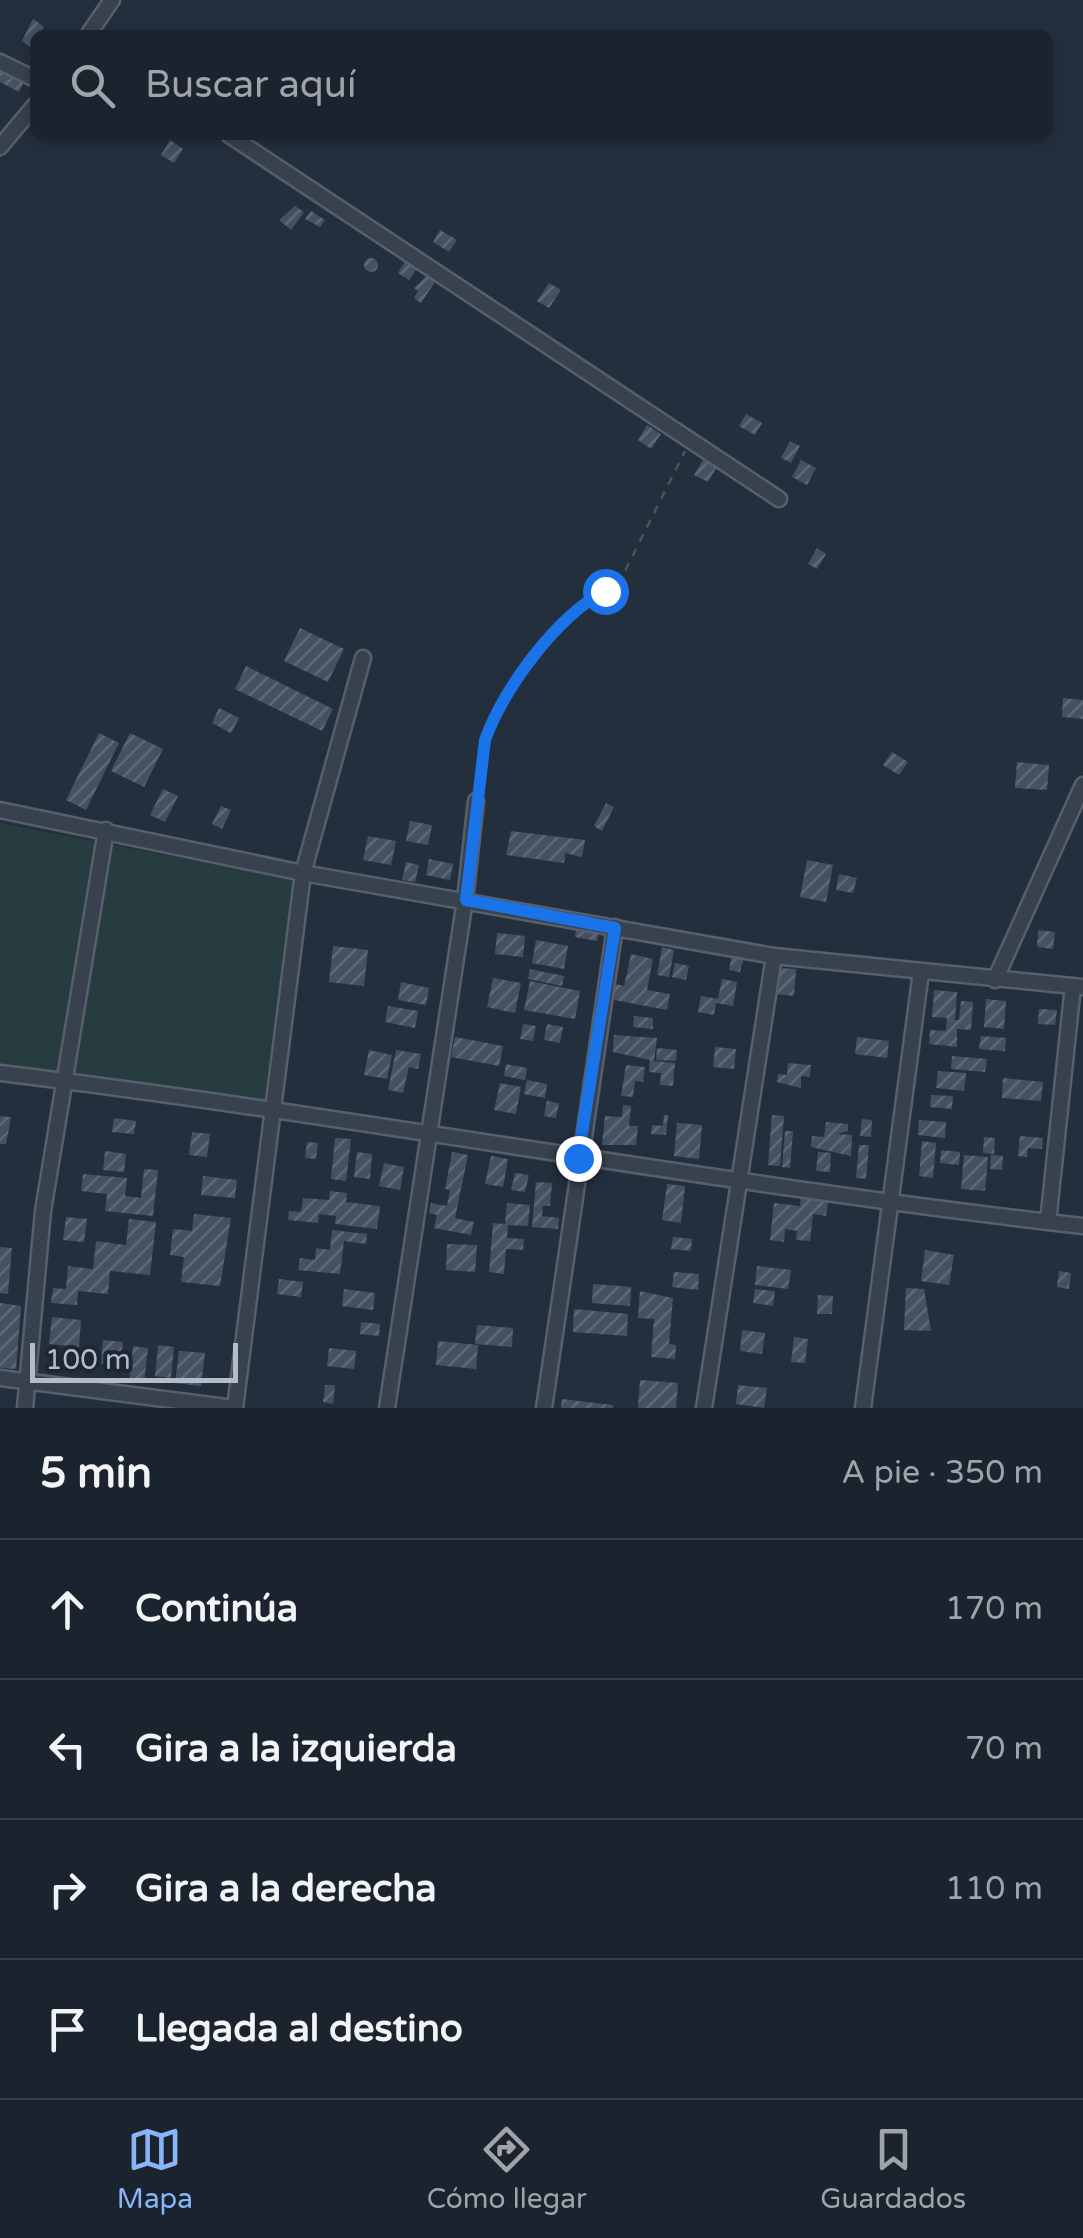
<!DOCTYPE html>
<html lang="es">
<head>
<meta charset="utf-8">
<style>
	:root { --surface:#1b232e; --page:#242b36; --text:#f1f3f6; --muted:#a0a4aa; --line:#39404a; --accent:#8ab4f8 }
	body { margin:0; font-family:"Varela Round",sans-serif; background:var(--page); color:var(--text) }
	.scale { position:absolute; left:30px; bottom:25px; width:208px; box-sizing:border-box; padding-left:10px; border:5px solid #b4bcc9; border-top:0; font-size:28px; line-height:35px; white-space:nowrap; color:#b4bcc9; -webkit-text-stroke:8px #1d2633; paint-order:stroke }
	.stop { position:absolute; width:30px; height:30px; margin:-22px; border:8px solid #1a73e8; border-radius:50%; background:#fff }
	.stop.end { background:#1a73e8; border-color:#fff; box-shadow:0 2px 10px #0008 }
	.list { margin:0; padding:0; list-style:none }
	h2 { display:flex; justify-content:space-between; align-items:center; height:130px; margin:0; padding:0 40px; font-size:42px }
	h2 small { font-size:32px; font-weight:400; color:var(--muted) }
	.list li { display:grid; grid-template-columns:65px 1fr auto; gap:30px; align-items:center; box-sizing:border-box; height:140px; padding:0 40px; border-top:2px solid var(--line) }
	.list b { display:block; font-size:38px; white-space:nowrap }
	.list em { font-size:32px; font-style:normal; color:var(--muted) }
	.icon { flex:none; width:55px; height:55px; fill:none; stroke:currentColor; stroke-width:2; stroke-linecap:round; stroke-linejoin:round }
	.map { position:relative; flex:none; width:1083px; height:1408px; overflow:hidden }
	.search { position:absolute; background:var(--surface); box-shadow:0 5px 15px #0003; left:30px; right:30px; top:30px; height:110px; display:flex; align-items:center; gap:25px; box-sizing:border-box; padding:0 35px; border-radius:15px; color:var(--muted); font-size:38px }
	.sheet { height:690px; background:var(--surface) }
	nav { display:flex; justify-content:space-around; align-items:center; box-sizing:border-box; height:140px; border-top:2px solid var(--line); background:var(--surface); font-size:28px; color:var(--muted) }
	nav a { display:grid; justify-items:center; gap:5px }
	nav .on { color:var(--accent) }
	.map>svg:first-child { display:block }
	.green { fill:#263c3f }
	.building { fill:url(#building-hatch) }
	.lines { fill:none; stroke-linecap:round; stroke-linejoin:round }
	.minor-casing { stroke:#565f6c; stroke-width:19 }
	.path { stroke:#44595c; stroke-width:2.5; stroke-dasharray:8 8; stroke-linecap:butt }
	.minor { stroke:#38414e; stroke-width:14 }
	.route { stroke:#1a73e8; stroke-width:12 }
</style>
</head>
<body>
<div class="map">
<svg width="1083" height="1408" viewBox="0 0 1083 1408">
	<defs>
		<pattern id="building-hatch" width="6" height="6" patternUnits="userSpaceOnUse" patternTransform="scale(2.5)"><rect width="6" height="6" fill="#455162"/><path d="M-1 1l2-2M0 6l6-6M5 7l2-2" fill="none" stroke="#5d6877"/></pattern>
	</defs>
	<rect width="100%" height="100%" fill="#242f3e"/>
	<polygon class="green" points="0,823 295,880 264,1100 0,1067"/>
	<g class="building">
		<polygon points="33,19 44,27 30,47 22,41"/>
		<polygon points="0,70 24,82 19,92 0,82"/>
		<polygon points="170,140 183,149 174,163 161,155"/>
		<polygon points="295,206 304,212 291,230 279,220"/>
		<polygon points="311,211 325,220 320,227 305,219"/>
		<polygon points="440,230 457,240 449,252 433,242"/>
		<circle cx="371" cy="265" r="7"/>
		<polygon points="406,260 417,268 409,280 398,273"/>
		<polygon points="429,274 437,279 421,303 414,298 418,291 414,288"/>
		<polygon points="549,283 561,290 549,308 537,301"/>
		<polygon points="746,414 762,423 755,435 739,426"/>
		<polygon points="647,425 661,434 651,449 638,440"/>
		<polygon points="790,441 800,446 791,463 781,458"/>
		<polygon points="704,458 718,465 708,482 694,475"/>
		<polygon points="801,460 816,468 807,485 792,477"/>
		<polygon points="817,548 826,554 817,569 808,564"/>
		<polygon points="300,628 344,649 328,682 284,661"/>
		<polygon points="246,666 333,709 322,731 235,689"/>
		<polygon points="1063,698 1083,700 1083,719 1062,717"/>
		<polygon points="219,708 239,718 231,733 212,723"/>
		<polygon points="99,733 119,743 86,810 66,800"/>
		<polygon points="130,733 163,749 144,787 111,771"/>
		<polygon points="892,752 908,762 899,775 883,765"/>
		<polygon points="1017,762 1049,765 1047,790 1015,788"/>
		<polygon points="163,789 178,796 165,822 150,815"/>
		<polygon points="606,803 614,807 602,831 594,826"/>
		<polygon points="221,806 231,810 222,829 212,824"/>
		<polygon points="410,821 432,825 428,845 406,841"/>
		<polygon points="511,831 585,840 582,857 565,853 564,863 506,855"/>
		<polygon points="368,836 396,841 391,865 363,860"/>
		<polygon points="429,859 453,864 450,880 426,875"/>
		<polygon points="807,860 833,865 826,902 800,897"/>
		<polygon points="406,862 419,865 415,882 402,880"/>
		<polygon points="839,874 857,878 853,893 836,890"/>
		<polygon points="576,929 598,933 597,941 575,937"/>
		<polygon points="1038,930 1055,932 1053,949 1037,947"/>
		<polygon points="497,933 525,936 523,957 495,954"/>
		<polygon points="536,940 568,946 564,969 532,963"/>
		<polygon points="333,946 368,950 364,986 329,982"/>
		<polygon points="662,947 674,950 669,977 657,975"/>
		<polygon points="631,954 653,959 647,990 670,994 667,1010 609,999 612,983 624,986"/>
		<polygon points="732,954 744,956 740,972 729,970"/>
		<polygon points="675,963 689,966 686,980 672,977"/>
		<polygon points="777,968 796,969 794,996 775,994"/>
		<polygon points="530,969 564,976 562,986 528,979"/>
		<polygon points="493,978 521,983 515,1013 487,1007"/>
		<polygon points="722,979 737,982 733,1006 716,1003 714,1015 698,1012 701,996 718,999"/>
		<polygon points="530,981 580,991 575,1019 524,1010"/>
		<polygon points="401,982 429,988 426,1005 398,1000"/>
		<polygon points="934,990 957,992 955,1020 959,1020 961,1001 973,1002 971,1030 957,1029 957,1047 929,1044 930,1030 946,1031 947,1018 932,1017"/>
		<polygon points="986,999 1006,1001 1004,1029 984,1027"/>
		<polygon points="388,1006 418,1011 415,1028 385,1022"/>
		<polygon points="1039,1009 1057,1010 1055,1025 1038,1024"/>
		<polygon points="634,1016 653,1018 653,1029 633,1027"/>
		<polygon points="523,1024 536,1026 533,1041 520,1039"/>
		<polygon points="547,1024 563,1027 560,1043 544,1040"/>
		<polygon points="614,1035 657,1038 654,1061 675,1063 673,1086 660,1085 661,1073 649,1072 650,1060 613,1052"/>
		<polygon points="981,1036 1006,1038 1005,1051 979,1049"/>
		<polygon points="455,1037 503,1046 499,1066 451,1057"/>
		<polygon points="857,1037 889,1041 887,1058 855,1054"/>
		<polygon points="715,1047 736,1049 734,1069 713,1067"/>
		<polygon points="657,1048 677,1050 676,1061 656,1060"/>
		<polygon points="369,1050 392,1055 387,1079 364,1075"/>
		<polygon points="396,1050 421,1054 418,1069 409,1067 403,1093 388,1090"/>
		<polygon points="952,1056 987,1059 985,1072 951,1069"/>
		<polygon points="788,1063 811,1065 810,1077 801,1076 801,1088 777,1082 778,1074 787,1075"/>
		<polygon points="506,1064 527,1068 525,1080 504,1076"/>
		<polygon points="626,1065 645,1067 643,1082 635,1081 633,1097 621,1096"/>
		<polygon points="938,1071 966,1073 964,1091 936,1088"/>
		<polygon points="1003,1078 1043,1082 1041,1101 1002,1098"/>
		<polygon points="527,1080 547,1084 545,1098 524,1094"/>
		<polygon points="500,1083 521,1087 516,1114 494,1110"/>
		<polygon points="931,1095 953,1096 952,1109 930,1107"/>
		<polygon points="547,1101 559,1103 556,1118 544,1116"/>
		<polygon points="623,1105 631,1106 629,1126 638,1126 636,1145 602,1145 605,1116 622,1117"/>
		<polygon points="664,1115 668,1115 666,1135 651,1134 652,1125 663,1126"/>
		<polygon points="772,1115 784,1116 780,1166 768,1165"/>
		<polygon points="0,1116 11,1117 6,1144 0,1144"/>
		<polygon points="114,1118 136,1121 134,1134 112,1132"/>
		<polygon points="862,1119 872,1120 871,1137 860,1136"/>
		<polygon points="919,1120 946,1122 945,1138 918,1135"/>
		<polygon points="826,1122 848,1124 848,1131 837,1134 852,1135 851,1156 811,1147 812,1136 824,1137"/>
		<polygon points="677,1123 702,1125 699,1159 674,1156"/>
		<polygon points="785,1131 793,1131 790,1168 782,1167"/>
		<polygon points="192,1132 210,1134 207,1157 189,1155"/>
		<polygon points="1020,1136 1043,1138 1042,1149 1028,1148 1027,1157 1018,1156"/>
		<polygon points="984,1137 995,1138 994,1154 983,1153"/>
		<polygon points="335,1138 351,1139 346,1181 331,1179"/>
		<polygon points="922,1141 936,1143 933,1178 919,1176"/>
		<polygon points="307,1142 318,1143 316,1159 305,1158"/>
		<polygon points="859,1145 869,1145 866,1179 856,1178"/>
		<polygon points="941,1150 960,1152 959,1165 940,1163"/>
		<polygon points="105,1151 126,1154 124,1172 103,1170"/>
		<polygon points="357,1152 372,1154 370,1179 354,1177"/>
		<polygon points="452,1152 468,1155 455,1218 474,1222 471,1235 434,1228 437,1215 429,1213 431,1203 447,1206 450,1190 445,1189"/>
		<polygon points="818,1152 831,1153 830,1172 816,1171"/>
		<polygon points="964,1155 988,1157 985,1191 961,1189"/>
		<polygon points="991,1155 1003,1156 1002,1170 990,1169"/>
		<polygon points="491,1156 508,1159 503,1187 485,1184"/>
		<polygon points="384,1163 404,1167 400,1190 379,1186"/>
		<polygon points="144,1169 158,1170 153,1216 105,1211 107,1194 81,1191 83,1174 127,1178 125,1196 141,1198"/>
		<polygon points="515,1173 529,1175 525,1192 511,1190"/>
		<polygon points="203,1176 237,1180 235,1198 201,1195"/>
		<polygon points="536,1182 552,1183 550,1206 543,1206 542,1216 559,1218 558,1229 532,1227"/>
		<polygon points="667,1184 685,1186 681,1223 662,1220"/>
		<polygon points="330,1191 347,1193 346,1202 380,1206 377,1229 335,1224 336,1216 319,1214 318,1223 288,1220 289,1211 301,1212 303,1198 329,1200"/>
		<polygon points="801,1194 828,1202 826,1216 813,1214 810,1241 796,1240 797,1231 785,1229 784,1242 770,1240 774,1203 800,1206"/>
		<polygon points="507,1203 530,1205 528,1226 508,1225 507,1238 524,1239 523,1250 506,1249 504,1274 489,1272 493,1223 505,1224"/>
		<polygon points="194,1214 231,1218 220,1286 181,1282 184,1257 170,1255 173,1229 192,1231"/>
		<polygon points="66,1217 87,1219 84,1242 63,1240"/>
		<polygon points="129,1219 156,1222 150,1275 110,1271 108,1294 78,1291 77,1305 51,1303 53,1288 66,1289 68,1266 93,1269 96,1241 126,1245"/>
		<polygon points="332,1230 367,1234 366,1244 344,1241 340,1274 298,1270 300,1258 315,1260 316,1248 330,1250"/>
		<polygon points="673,1237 692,1239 691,1251 671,1249"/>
		<polygon points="447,1244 477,1245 475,1272 446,1270"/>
		<polygon points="0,1247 12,1248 8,1294 0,1293"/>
		<polygon points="925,1250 954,1255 949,1285 921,1281"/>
		<polygon points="757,1266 791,1270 788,1289 755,1285"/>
		<polygon points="1059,1271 1071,1273 1069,1289 1057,1287"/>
		<polygon points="674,1272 699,1274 698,1290 672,1287"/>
		<polygon points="279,1279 303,1282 301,1297 277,1294"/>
		<polygon points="593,1284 631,1287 630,1306 592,1303"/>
		<polygon points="906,1288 924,1289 931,1331 904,1330"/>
		<polygon points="344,1289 375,1293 373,1310 342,1306"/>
		<polygon points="755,1289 775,1291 773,1306 753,1303"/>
		<polygon points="640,1291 673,1298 669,1344 676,1345 675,1359 651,1357 654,1319 638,1318"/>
		<polygon points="818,1295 833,1296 832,1314 817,1314"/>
		<polygon points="0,1303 21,1306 16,1369 0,1368"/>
		<polygon points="574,1309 628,1314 627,1336 573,1332"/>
		<polygon points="52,1317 81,1320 79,1347 49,1344"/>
		<polygon points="361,1322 380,1324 379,1336 360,1334"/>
		<polygon points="477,1325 513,1328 512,1347 475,1344"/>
		<polygon points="742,1330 765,1333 762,1354 740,1351"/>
		<polygon points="794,1337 808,1339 805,1363 791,1362"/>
		<polygon points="103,1340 123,1342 120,1366 101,1364"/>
		<polygon points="438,1341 478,1345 476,1369 436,1365"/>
		<polygon points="158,1345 174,1347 171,1378 155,1376"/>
		<polygon points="133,1346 148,1348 144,1383 129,1381"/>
		<polygon points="329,1348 356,1351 354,1369 327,1366"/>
		<polygon points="179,1351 205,1353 201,1386 175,1383"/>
		<polygon points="640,1380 678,1383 676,1408 638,1408"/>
		<polygon points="325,1385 335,1385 333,1404 323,1402"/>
		<polygon points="738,1385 767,1388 764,1408 736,1404"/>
		<polygon points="562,1399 613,1405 613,1408 561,1408"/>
	</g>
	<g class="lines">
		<defs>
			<g id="minor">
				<polyline points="88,35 112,0"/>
				<polyline points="0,62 35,79"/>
				<polyline points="229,135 779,499"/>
				<polyline points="0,147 35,105"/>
				<polyline points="0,810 303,873 774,956 1083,987"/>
				<polyline points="995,980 1083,785"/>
				<path d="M 0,1073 C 362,1117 720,1185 1083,1226"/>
				<polyline points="1048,1222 1073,986"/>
				<polyline points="0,1378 234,1408"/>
				<polyline points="25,1408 43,1211 106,830"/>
				<polyline points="235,1408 303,873 363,658"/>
				<polyline points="387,1408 465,900 476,801"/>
				<polyline points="544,1408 615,927"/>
				<polyline points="704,1408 774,956"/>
				<polyline points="863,1408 921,972"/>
			</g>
		</defs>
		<use href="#minor" class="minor-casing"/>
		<polyline class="path" points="478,788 494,716 560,622 625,571 685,451"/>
		<use href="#minor" class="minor"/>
	</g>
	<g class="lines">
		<path class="route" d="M 578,1158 L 615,928 L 466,900 L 485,740 C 504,688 556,617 605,591"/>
	</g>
</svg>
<div class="scale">100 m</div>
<div class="stop" style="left:605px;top:591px"></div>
<div class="stop end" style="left:578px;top:1158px"></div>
<div class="search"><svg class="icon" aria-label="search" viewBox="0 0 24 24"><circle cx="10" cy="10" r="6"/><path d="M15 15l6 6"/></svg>Buscar aquí</div>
</div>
<section class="sheet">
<h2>5 min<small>A pie · 350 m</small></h2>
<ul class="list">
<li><svg class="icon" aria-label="ahead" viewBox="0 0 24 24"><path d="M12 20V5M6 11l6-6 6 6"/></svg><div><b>Continúa</b></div><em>170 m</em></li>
<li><svg class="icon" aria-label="left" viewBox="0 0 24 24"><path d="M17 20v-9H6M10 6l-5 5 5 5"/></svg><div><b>Gira a la izquierda</b></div><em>70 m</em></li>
<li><svg class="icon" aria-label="right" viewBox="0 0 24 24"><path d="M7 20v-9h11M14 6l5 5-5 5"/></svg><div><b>Gira a la derecha</b></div><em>110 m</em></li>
<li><svg class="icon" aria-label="arrive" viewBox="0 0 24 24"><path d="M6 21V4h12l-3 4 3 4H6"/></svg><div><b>Llegada al destino</b></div></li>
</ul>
</section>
<nav>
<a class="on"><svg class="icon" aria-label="map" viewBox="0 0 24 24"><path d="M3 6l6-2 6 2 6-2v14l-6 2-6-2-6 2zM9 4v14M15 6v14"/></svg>Mapa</a>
<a><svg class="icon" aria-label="directions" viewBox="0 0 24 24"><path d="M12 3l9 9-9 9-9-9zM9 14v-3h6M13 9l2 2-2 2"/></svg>Cómo llegar</a>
<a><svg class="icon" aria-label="saved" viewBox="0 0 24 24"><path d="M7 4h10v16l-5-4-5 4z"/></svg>Guardados</a>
</nav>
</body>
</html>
